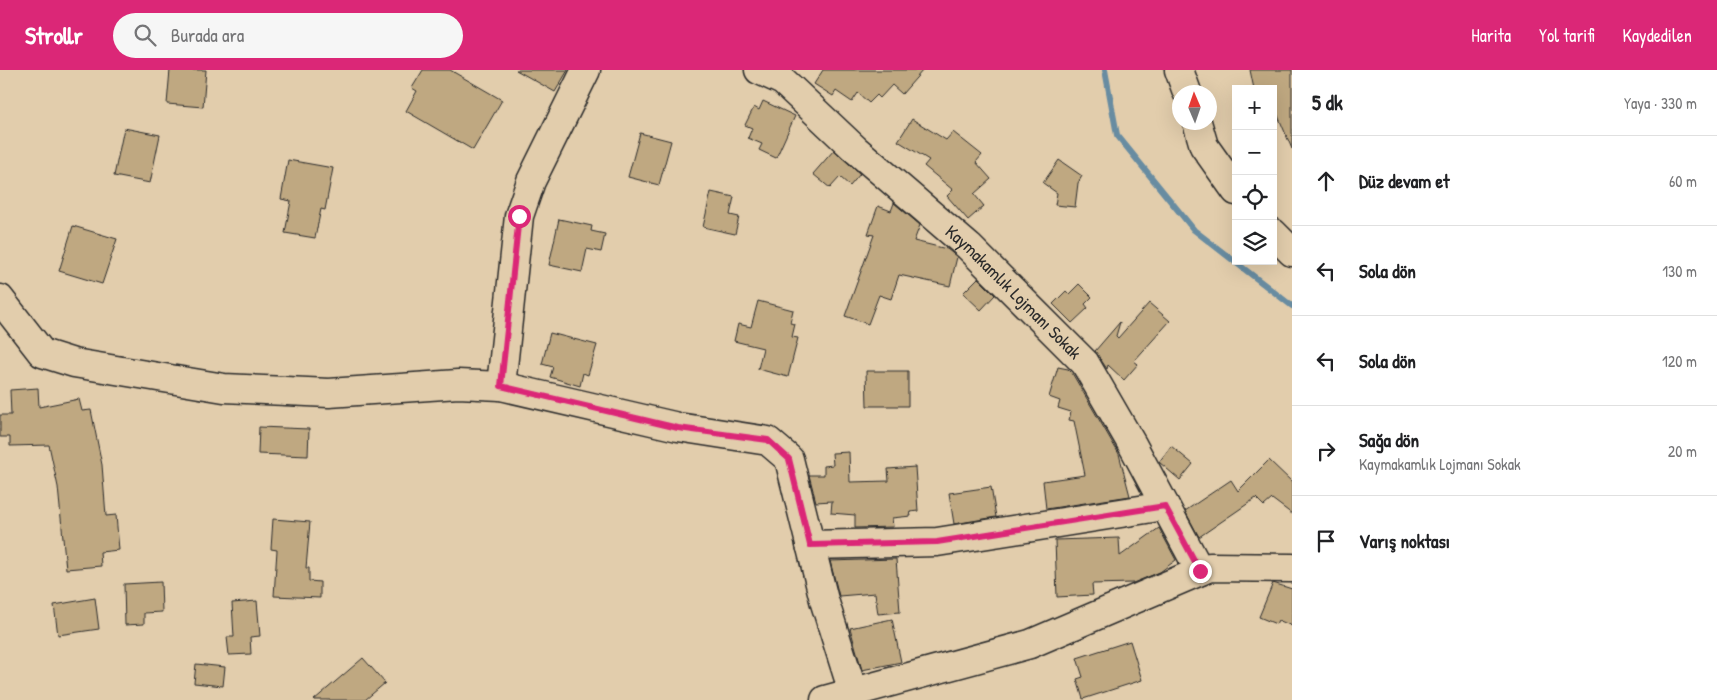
<!DOCTYPE html>
<html lang="tr">
<head>
<meta charset="utf-8">
<style>
	:root { --surface:#fff; --page:#f6f6f6; --text:#202124; --muted:#757577; --line:#e0e0e0; --accent:#db2777 }
	body { margin:0; font-family:"Patrick Hand",sans-serif; background:var(--page); color:var(--text) }
	.controls { position:absolute; right:15px; top:15px; display:grid; overflow:hidden; border-radius:0px; box-shadow:0 5px 20px #0002 }
	.controls button { width:45px; height:45px; display:grid; place-items:center; padding:0; border:0; border-bottom:1px solid var(--line); background:var(--surface); color:var(--text); font:25px sans-serif }
	.compass { position:absolute; left:1172px; top:15px; width:45px; height:45px; border-radius:50%; background:var(--surface); box-shadow:0 5px 20px #0002; rotate:358deg }
	.stop { position:absolute; width:15px; height:15px; margin:-11px; border:4px solid #db2777; border-radius:50%; background:#fff }
	.stop.end { background:#db2777; border-color:#fff; box-shadow:0 1px 5px #0008 }
	.list { margin:0; padding:0; list-style:none }
	h2 { display:flex; justify-content:space-between; align-items:center; height:65px; margin:0; padding:0 20px; font-size:21px }
	h2 small { font-size:16px; font-weight:400; color:var(--muted) }
	.list li { display:grid; grid-template-columns:32px 1fr auto; gap:15px; align-items:center; box-sizing:border-box; height:90px; padding:0 20px; border-top:1px solid var(--line) }
	.list b { display:block; font-size:19px; white-space:nowrap }
	.list p { margin:0; font-size:16px; white-space:nowrap; color:var(--muted) }
	.list em { font-size:16px; font-style:normal; color:var(--muted) }
	.icon { flex:none; width:28px; height:28px; fill:none; stroke:currentColor; stroke-width:2; stroke-linecap:round; stroke-linejoin:round }
	.map { position:relative; flex:none; width:1292px; height:630px; overflow:hidden }
	header { display:flex; align-items:center; gap:30px; box-sizing:border-box; height:70px; padding:0 25px; background:var(--accent); color:#fff }
	header strong { font-size:24px }
	nav { display:flex; gap:28px; margin-inline-start:auto; font-size:18px }
	.search { width:350px; height:45px; background:var(--page); display:flex; align-items:center; gap:12px; box-sizing:border-box; padding:0 18px; border-radius:28px; color:var(--muted); font-size:19px }
	main { display:flex }
	aside { flex:1; background:var(--surface) }
	.map>svg:first-child { display:block }
	.lines { fill:none; stroke-linecap:round; stroke-linejoin:round }
	.stream { stroke:#688ca1; stroke-width:6 }
	.building { fill:#bfa881; stroke:#2b2b2b }
	.minor-casing { stroke:#2b2b2b; stroke-width:31 }
	.minor { stroke:#e2cdac; stroke-width:28 }
	.route { stroke:#db2777; stroke-width:6 }
	.labels { text-anchor:middle; stroke-width:5; stroke-linejoin:round; paint-order:stroke }
	.street-label { font-size:18px; fill:#2b2b2b; stroke:#e2cdac }
</style>
</head>
<body>
<header>
<strong>Strollr</strong>
<div class="search"><svg class="icon" aria-label="search" viewBox="0 0 24 24"><circle cx="10" cy="10" r="6"/><path d="M15 15l6 6"/></svg>Burada ara</div>
<nav><a>Harita</a><a>Yol tarifi</a><a>Kaydedilen</a></nav>
</header>
<main>
<div class="map">
<svg width="1292" height="630" viewBox="0 0 1292 630">
	<rect width="100%" height="100%" fill="#e2cdac"/>
	<filter id="ink" filterUnits="userSpaceOnUse"><feTurbulence type="fractalNoise" baseFrequency=".02" numOctaves="2"/><feDisplacementMap in="SourceGraphic" scale="10" xChannelSelector="R" yChannelSelector="G"/><feConvolveMatrix kernelMatrix="1 2 1 2 8 2 1 2 1" color-interpolation-filters="sRGB"/></filter>
	<g filter="url(#ink)">
		<g class="lines">
			<polyline class="stream" points="1105,0 1117,65 1194,160 1292,236"/>
		</g>
		<g class="building">
			<polygon points="170,0 206,0 203,37 167,34"/>
			<polygon points="423,0 450,0 502,30 473,80 406,41 417,21 412,18"/>
			<polygon points="516,0 568,0 555,22"/>
			<polygon points="823,0 923,0 902,24 892,15 880,28 877,25 869,33 858,23 852,32 836,21 833,26 814,14"/>
			<polygon points="1250,0 1292,0 1292,79 1273,34 1273,19 1254,19"/>
			<polygon points="763,31 795,46 776,88 759,80 762,74 748,68 752,58 745,55 754,37 759,40"/>
			<polygon points="912,49 946,70 953,62 982,85 976,92 991,109 974,124 984,136 968,150 947,126 953,120 924,96 929,90 898,71"/>
			<polygon points="124,58 160,65 150,113 114,106"/>
			<polygon points="640,63 671,71 659,115 628,107"/>
			<polygon points="834,80 860,104 850,116 840,107 830,118 813,104"/>
			<polygon points="288,90 333,98 325,140 321,139 315,168 285,163 291,131 281,129"/>
			<polygon points="1059,90 1082,106 1078,113 1075,137 1055,135 1057,123 1043,113"/>
			<polygon points="711,122 734,127 730,145 739,147 735,164 703,157"/>
			<polygon points="894,133 920,155 914,171 947,179 957,187 950,216 899,205 891,229 879,225 868,254 845,246 874,165 868,164 878,136 891,141"/>
			<polygon points="559,149 592,156 591,161 605,164 601,182 587,179 582,202 549,195"/>
			<polygon points="73,156 117,169 102,214 59,201"/>
			<polygon points="978,208 995,225 981,240 963,223"/>
			<polygon points="1079,214 1092,227 1085,234 1088,238 1072,253 1053,234 1066,221 1069,224"/>
			<polygon points="758,231 793,240 790,253 795,254 792,267 798,268 788,307 758,299 763,278 734,271 738,254 751,257"/>
			<polygon points="1149,233 1170,251 1134,291 1138,294 1124,310 1108,295 1107,299 1095,281 1120,252 1116,266 1118,268"/>
			<polygon points="550,263 597,275 588,305 583,303 580,316 550,307 553,297 542,294"/>
			<polygon points="1058,297 1068,299 1072,303 1119,384 1130,426 1046,439 1043,411 1085,405 1074,351 1069,350 1071,342 1058,338 1060,331 1049,327"/>
			<polygon points="866,301 908,301 908,336 867,336"/>
			<polygon points="38,318 39,337 79,329 82,341 91,340 102,395 106,446 116,445 119,480 100,482 101,496 66,499 58,417 49,375 10,376 10,367 0,367 0,345 11,345 10,320"/>
			<polygon points="259,357 309,359 308,386 258,384"/>
			<polygon points="1171,376 1193,394 1180,410 1159,392"/>
			<polygon points="849,382 850,412 889,411 888,399 915,397 918,441 910,442 911,446 892,448 893,457 855,458 855,445 831,443 832,431 816,432 809,405 824,405 824,396 833,395 832,383"/>
			<polygon points="1269,390 1292,412 1292,444 1272,429 1264,436 1256,428 1199,467 1185,441 1231,410 1238,421"/>
			<polygon points="991,417 996,447 954,454 949,423"/>
			<polygon points="273,449 310,452 306,498 309,498 309,511 320,512 320,528 274,526 277,480 271,479"/>
			<polygon points="1159,458 1176,490 1160,502 1133,513 1092,514 1093,525 1057,527 1055,470 1119,468 1120,486"/>
			<polygon points="896,489 900,542 878,544 875,523 839,526 830,491"/>
			<polygon points="161,512 162,542 144,543 144,554 125,555 124,514"/>
			<polygon points="1273,513 1292,519 1292,556 1278,550 1276,554 1259,547"/>
			<polygon points="95,528 99,559 58,565 54,535"/>
			<polygon points="257,531 260,566 250,567 251,584 229,585 227,567 234,567 232,533"/>
			<polygon points="892,549 901,592 862,600 850,558"/>
			<polygon points="1130,571 1142,610 1083,629 1077,609 1083,607 1077,588"/>
			<polygon points="363,588 385,613 365,630 314,630"/>
			<polygon points="196,594 225,597 223,616 194,613"/>
		</g>
		<g class="lines">
			<defs>
				<g id="minor">
					<path id="s1" d="M 759,0 L 783,11 L 855,79 L 969,177 L 1085,293 L 1133,376 L 1200,501"/>
					<polyline points="1179,0 1187,22"/>
					<polyline points="1197,52 1204,76 1236,121"/>
					<polyline points="1273,163 1292,182"/>
					<polyline points="0,229 42,283 74,293 224,318 329,323 458,314 501,316 678,357 768,371 789,389 824,530 853,622"/>
					<polyline points="501,316 519,146 531,111 586,0"/>
					<polyline points="810,475 937,472 1165,436"/>
					<polyline points="825,630 1030,574 1210,497 1292,498"/>
				</g>
			</defs>
			<use href="#minor" class="minor-casing"/>
			<use href="#minor" class="minor"/>
		</g>
	</g>
	<g class="lines" filter="url(#ink)">
		<polyline class="route" points="519,146 501,316 678,358 768,370 789,389 810,475 937,472 1165,436 1200,501"/>
	</g>
	<g class="labels">
		<g class="street-label">
			<text dy="6" stroke="none"><textPath href="#s1" startOffset="339">Kaymakamlık Lojmanı Sokak</textPath></text>
		</g>
	</g>
</svg>
<div class="controls">
<button>+</button>
<button>−</button>
<button><svg class="icon" aria-label="locate" viewBox="0 0 24 24"><circle cx="12" cy="12" r="6"/><path d="M12 2v4M12 18v4M2 12h4M18 12h4"/></svg></button>
<button><svg class="icon" aria-label="layers" viewBox="0 0 24 24"><path d="M12 4l9 5-9 5-9-5zM3 14l9 5 9-5"/></svg></button>
</div>
<svg class="compass" viewBox="-18 -18 36 36"><path d="M0-13l5 13h-10z" fill="#e53935"/><path d="M0 13l5-13h-10z" fill="#757577"/></svg>
<div class="stop" style="left:519px;top:146px"></div>
<div class="stop end" style="left:1200px;top:501px"></div>
</div>
<aside>
<h2>5 dk<small>Yaya · 330 m</small></h2>
<ul class="list">
<li><svg class="icon" aria-label="ahead" viewBox="0 0 24 24"><path d="M12 20V5M6 11l6-6 6 6"/></svg><div><b>Düz devam et</b></div><em>60 m</em></li>
<li><svg class="icon" aria-label="left" viewBox="0 0 24 24"><path d="M17 20v-9H6M10 6l-5 5 5 5"/></svg><div><b>Sola dön</b></div><em>130 m</em></li>
<li><svg class="icon" aria-label="left" viewBox="0 0 24 24"><path d="M17 20v-9H6M10 6l-5 5 5 5"/></svg><div><b>Sola dön</b></div><em>120 m</em></li>
<li><svg class="icon" aria-label="right" viewBox="0 0 24 24"><path d="M7 20v-9h11M14 6l5 5-5 5"/></svg><div><b>Sağa dön</b><p>Kaymakamlık Lojmanı Sokak</p></div><em>20 m</em></li>
<li><svg class="icon" aria-label="arrive" viewBox="0 0 24 24"><path d="M6 21V4h12l-3 4 3 4H6"/></svg><div><b>Varış noktası</b></div></li>
</ul>
</aside>
</main>
</body>
</html>
